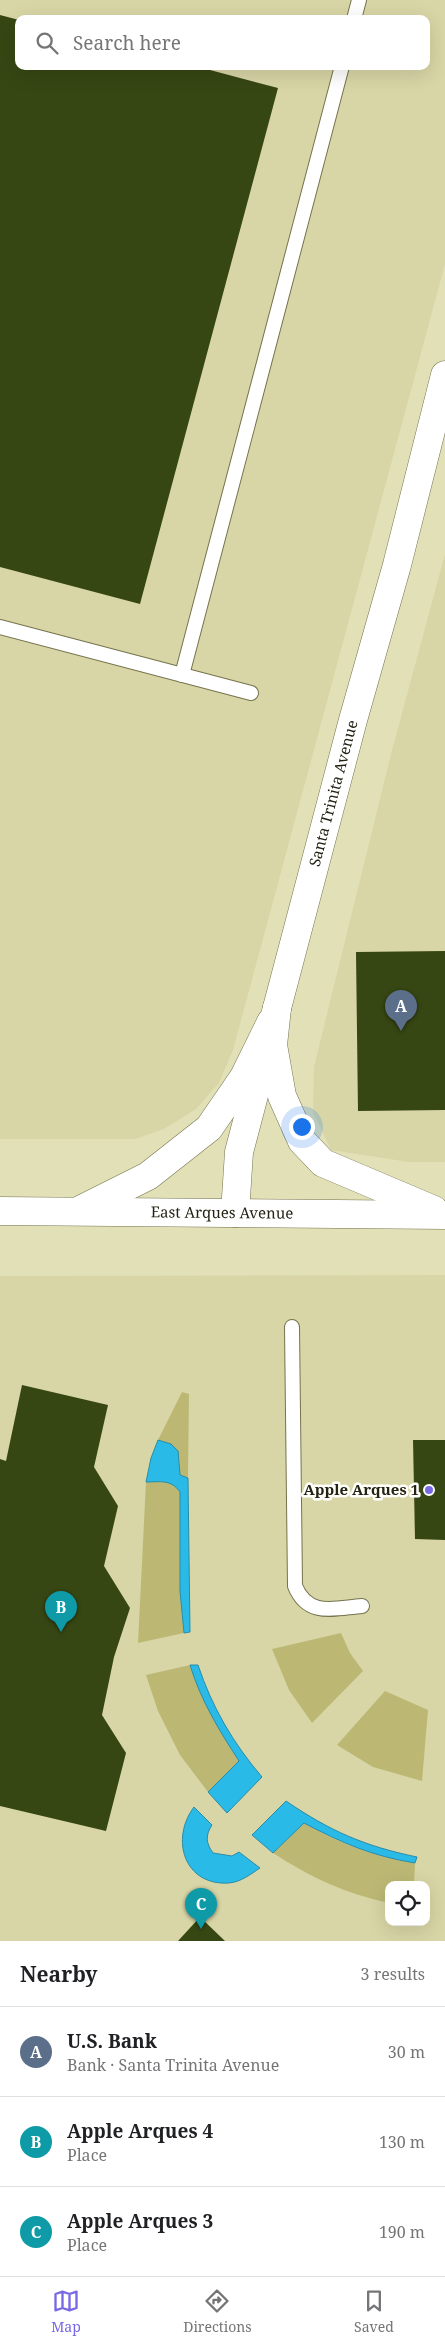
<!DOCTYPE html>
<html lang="en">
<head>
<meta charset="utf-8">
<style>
	:root { --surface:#fff; --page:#f2f2f2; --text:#202124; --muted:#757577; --line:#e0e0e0; --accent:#7768e3 }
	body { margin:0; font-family:"Noto Serif",serif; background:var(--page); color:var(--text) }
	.controls { position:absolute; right:15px; bottom:15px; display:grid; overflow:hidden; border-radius:10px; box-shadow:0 5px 20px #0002 }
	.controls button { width:45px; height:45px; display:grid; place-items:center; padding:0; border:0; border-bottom:1px solid var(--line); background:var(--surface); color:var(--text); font:25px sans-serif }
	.you { position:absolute; left:301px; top:1126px; width:18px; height:18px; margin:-12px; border:4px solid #fff; border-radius:50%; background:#1a73e8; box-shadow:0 0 0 8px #1a73e833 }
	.badge { display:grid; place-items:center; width:32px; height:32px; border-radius:50%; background:var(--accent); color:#fff; font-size:16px; font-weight:700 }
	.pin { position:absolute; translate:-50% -41px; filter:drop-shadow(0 1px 2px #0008) }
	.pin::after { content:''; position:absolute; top:26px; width:18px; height:15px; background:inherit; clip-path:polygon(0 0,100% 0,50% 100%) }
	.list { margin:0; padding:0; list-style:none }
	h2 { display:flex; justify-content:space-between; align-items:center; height:65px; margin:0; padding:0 20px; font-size:21px }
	h2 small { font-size:16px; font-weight:400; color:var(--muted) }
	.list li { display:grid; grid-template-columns:32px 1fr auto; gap:15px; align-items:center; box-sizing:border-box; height:90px; padding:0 20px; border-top:1px solid var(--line) }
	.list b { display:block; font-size:19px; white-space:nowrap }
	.list p { margin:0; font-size:16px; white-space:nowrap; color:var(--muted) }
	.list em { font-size:16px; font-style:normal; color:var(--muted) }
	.icon { flex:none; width:28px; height:28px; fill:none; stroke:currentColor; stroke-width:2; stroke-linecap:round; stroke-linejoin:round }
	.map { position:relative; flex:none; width:445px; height:1941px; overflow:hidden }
	.search { position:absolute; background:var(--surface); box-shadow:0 5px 20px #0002; left:15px; right:15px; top:15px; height:55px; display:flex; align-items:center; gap:12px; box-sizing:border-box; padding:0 18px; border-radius:10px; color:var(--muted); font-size:19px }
	.sheet { height:335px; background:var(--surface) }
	nav { display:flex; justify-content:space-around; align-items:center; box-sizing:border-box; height:70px; border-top:1px solid var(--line); background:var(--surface); font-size:14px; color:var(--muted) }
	nav a { display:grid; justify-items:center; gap:2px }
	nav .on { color:var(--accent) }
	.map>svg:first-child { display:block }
	.built { fill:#d8d6a6; fill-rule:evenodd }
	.green { fill:#bcb874 }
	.water { fill:#2abae8; stroke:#288ca8 }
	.building { fill:#374713 }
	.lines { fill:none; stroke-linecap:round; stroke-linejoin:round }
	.lane-casing { stroke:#75734d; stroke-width:16 }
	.street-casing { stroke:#75734d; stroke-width:29 }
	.primary-casing { stroke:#75734d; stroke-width:29 }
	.lane { stroke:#fff; stroke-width:14 }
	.street { stroke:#fff; stroke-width:28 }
	.primary { stroke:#fff; stroke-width:28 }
	.poi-dot { fill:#7768e3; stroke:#fffffb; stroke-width:2 }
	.labels { text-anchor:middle; stroke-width:5; stroke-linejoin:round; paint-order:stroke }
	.street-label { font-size:15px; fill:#232213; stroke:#fffffb }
	.poi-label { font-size:15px; font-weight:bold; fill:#232213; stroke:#fffffb; text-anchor:end }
</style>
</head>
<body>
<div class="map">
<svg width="445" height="1941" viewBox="0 0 445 1941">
	<rect width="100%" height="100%" fill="#e2e0b7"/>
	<g class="built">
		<path d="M 0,0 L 445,0 L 445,264 L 233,1050 L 219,1083 L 196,1109 L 164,1129 L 135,1139 L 0,1139 ZM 19,19 L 426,19 L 426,66 L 19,66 Z"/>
		<polygon points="445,554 445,1162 409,1162 331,1150 313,1112 314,1067 391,754"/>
		<path d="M 445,1275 L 445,1941 L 0,1941 L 0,1276 ZM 389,1885 L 426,1885 L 426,1922 L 389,1922 Z"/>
	</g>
	<g class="green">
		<polygon points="182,1392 189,1394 188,1478 180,1475 170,1444 158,1440"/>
		<path d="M 146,1482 C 160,1482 171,1479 180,1492 L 180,1591 L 184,1633 L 138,1643 Z"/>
		<polygon points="341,1633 350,1653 363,1671 312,1723 289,1690 272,1649"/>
		<path d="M 190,1665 C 202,1701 219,1730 239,1761 L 208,1792 L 180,1755 L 158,1711 L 146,1675 Z"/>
		<polygon points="385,1691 428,1710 422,1781 373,1767 337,1745"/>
		<path d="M 304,1823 C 341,1844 372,1856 415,1863 L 414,1885 L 389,1885 L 389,1903 C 344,1893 312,1878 273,1853 Z"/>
	</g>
	<g class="water">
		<path d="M 158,1440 L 171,1444 L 178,1451 L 180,1475 L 188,1478 L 190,1632 L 184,1633 L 180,1591 L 180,1492 C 171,1479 160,1482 146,1482 L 151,1458 Z"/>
		<path d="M 190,1665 L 198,1665 C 212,1707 233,1743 262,1777 L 227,1813 L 208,1792 L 239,1761 C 219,1730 201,1701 190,1665 Z"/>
		<path d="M 286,1801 C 330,1831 364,1846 417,1857 L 415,1863 C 372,1856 342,1843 304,1823 L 273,1853 L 252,1835 Z"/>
		<path d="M 194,1807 L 212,1825 C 205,1836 206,1843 213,1853 L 232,1856 L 239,1852 L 260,1868 C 251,1874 241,1882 229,1883 C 184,1886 170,1839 194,1807 Z"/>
	</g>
	<g class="building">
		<polygon points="0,15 19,20 19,66 195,66 278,88 140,604 0,567"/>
		<polygon points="445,951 445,1110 358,1111 356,952"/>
		<polygon points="22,1385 108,1405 94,1467 118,1506 104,1566 130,1608 114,1657 102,1715 126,1753 106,1831 0,1806 0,1459 6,1461"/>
		<polygon points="413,1440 445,1440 445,1540 415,1539"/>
		<polygon points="200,1917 225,1941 178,1941"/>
	</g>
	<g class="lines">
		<defs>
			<g id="lane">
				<polyline points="354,19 359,0"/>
				<polyline points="0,627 251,693"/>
				<polyline points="182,675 342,66"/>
				<path d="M 292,1327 L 295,1586 C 308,1618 335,1608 362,1606"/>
			</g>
			<g id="street">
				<path id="s1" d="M 235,1213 L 239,1152 L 353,720 L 397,565 L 445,375"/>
			</g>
			<g id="primary">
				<polyline points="277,1008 273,1045 282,1096 302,1141 323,1163 434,1210"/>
				<polyline points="82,1209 148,1176 209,1128 244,1077 271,1022"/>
				<path id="s2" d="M 0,1211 L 445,1215"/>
			</g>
		</defs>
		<use href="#lane" class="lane-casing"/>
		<use href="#street" class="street-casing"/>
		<use href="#primary" class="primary-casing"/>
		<use href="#lane" class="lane"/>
		<use href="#street" class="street"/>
		<use href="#primary" class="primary"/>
	</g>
	<circle class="poi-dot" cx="429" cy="1490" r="5"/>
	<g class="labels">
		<g class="street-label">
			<text dy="5" stroke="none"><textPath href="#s1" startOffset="432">Santa Trinita Avenue</textPath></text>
			<text dy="5" stroke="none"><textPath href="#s2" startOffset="222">East Arques Avenue</textPath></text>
		</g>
		<g class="poi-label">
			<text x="419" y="1495">Apple Arques 1</text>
		</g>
	</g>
</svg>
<div class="controls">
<button><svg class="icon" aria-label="locate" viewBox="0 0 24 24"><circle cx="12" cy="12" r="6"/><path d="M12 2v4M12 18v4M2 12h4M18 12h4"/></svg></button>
</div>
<div class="you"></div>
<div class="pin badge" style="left:401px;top:1031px;background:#5c6f8a">A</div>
<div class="pin badge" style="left:61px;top:1632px;background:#0f9aa8">B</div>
<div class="pin badge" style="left:201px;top:1929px;background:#0f9aa8">C</div>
<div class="search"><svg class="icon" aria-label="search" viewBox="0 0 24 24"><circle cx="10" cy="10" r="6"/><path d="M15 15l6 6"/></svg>Search here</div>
</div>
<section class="sheet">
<h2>Nearby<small>3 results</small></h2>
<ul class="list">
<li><span class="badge" style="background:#5c6f8a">A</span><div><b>U.S. Bank</b><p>Bank · Santa Trinita Avenue</p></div><em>30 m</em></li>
<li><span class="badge" style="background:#0f9aa8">B</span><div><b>Apple Arques 4</b><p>Place</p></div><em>130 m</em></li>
<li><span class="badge" style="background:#0f9aa8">C</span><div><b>Apple Arques 3</b><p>Place</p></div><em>190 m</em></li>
</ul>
</section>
<nav>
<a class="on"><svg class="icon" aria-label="map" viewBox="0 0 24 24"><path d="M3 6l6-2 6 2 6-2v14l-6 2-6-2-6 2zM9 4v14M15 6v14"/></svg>Map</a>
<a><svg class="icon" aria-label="directions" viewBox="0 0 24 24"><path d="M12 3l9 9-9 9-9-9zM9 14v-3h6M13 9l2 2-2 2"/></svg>Directions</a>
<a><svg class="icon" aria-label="saved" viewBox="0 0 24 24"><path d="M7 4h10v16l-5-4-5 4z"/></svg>Saved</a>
</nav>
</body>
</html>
